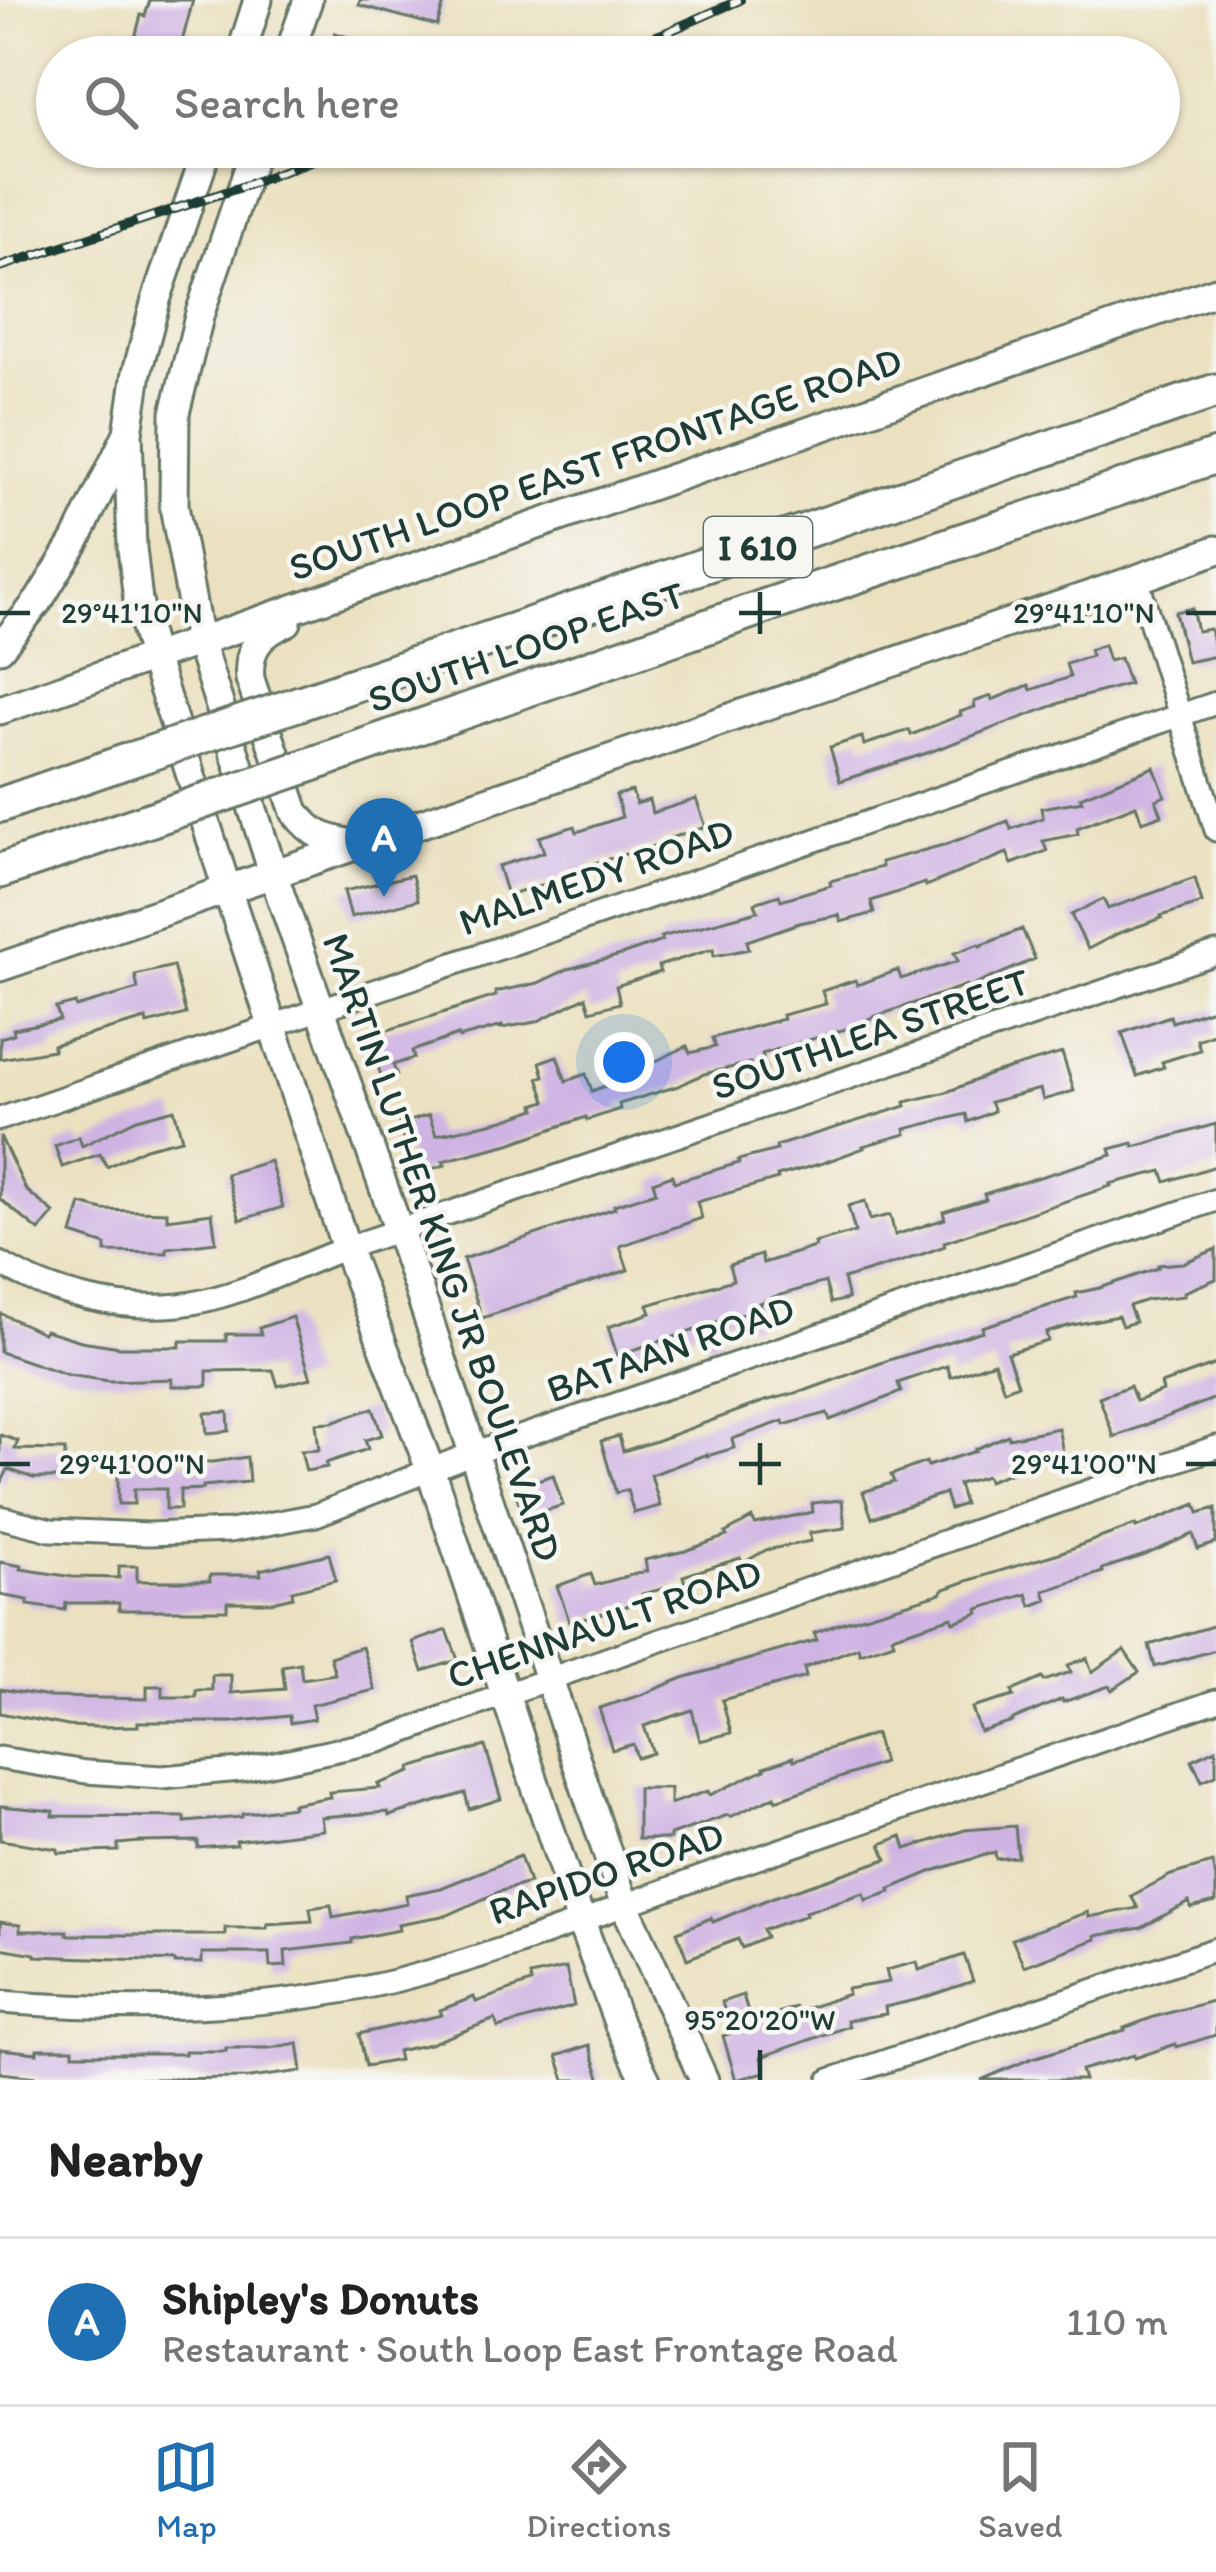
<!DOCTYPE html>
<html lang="en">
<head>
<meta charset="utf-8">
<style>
	:root { --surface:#fff; --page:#f6f6f6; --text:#222; --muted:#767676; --line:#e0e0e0; --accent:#1f6fb2 }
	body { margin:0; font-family:Itim,sans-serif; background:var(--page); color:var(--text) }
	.you { position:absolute; left:624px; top:1062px; width:42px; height:42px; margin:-30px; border:9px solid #fff; border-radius:50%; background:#1a73e8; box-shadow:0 0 0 18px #1a73e833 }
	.badge { display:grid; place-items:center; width:78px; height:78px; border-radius:50%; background:var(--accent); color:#fff; font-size:39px; font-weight:700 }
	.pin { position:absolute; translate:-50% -99px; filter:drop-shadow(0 3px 6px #0008) }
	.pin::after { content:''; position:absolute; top:63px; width:42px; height:36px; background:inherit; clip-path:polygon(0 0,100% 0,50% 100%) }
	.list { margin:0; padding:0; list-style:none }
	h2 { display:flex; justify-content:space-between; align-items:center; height:156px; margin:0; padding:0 48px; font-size:51px }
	h2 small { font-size:39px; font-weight:400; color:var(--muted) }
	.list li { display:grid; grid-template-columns:78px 1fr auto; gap:36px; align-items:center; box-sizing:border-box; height:168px; padding:0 48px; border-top:3px solid var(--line) }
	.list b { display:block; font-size:45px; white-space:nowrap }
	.list p { margin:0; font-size:39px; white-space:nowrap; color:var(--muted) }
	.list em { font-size:39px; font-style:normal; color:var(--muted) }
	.icon { flex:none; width:66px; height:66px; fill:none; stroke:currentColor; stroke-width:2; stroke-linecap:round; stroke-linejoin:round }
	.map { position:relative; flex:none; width:1216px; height:2080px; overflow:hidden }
	.search { position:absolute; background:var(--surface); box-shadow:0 3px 9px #0004; left:36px; right:36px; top:36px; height:132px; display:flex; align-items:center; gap:30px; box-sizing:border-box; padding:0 42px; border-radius:66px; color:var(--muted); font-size:45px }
	.sheet { height:324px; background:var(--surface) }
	nav { display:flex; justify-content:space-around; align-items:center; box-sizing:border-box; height:168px; border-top:3px solid var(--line); background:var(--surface); font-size:33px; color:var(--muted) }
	nav a { display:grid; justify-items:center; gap:6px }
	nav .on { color:var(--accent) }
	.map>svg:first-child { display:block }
	.building { fill:#cfb4e3 }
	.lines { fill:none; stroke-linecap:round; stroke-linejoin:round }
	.minor-casing { stroke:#667665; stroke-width:27 }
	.major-casing { stroke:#667665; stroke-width:33 }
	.highway-casing { stroke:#667665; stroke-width:39 }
	.minor { stroke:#fff; stroke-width:21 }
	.major { stroke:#fff; stroke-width:27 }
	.highway { stroke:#fff; stroke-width:33 }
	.rail-casing { stroke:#1f3d34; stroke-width:10 }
	.rail { stroke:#f6f6f2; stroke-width:6; stroke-dasharray:18; stroke-linecap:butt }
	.highway-bridge-casing { stroke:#667665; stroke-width:39; stroke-linecap:butt }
	.highway-bridge { stroke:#fff; stroke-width:33 }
	.ticks { fill:none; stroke:#1f3d34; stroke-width:4.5 }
	.labels { text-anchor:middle; stroke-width:9; stroke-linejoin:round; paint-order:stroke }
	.shield { fill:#f6f6f2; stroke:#60746d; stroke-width:3 }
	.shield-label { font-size:36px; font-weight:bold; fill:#1f3d34 }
	.street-label { font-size:39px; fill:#1f3d34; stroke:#f6f6f2 }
	.ticks-label { font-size:30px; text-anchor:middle; fill:#1f3d34; stroke:#f6f6f2; stroke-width:9; stroke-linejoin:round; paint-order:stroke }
</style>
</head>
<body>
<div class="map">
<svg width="1216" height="2080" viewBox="0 0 1216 2080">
	<rect width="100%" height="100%" fill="#f6f6f2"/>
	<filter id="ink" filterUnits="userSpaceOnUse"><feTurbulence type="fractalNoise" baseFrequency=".00833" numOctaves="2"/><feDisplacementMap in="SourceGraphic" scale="24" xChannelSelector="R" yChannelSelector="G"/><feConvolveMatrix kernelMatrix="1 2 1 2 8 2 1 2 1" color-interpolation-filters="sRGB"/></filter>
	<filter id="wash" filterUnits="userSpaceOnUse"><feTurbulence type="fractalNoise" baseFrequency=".004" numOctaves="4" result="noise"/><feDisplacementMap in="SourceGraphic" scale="48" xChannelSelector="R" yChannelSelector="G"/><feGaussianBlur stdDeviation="2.7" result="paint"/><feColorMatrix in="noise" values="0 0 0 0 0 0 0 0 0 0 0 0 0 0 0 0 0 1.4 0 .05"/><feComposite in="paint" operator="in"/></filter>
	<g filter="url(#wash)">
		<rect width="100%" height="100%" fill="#ebe1c0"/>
		<g id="blocks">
			<g class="building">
				<polygon points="150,0 193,0 178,57 130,57 141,15 145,16"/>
				<polygon points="360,0 445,0 437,26 359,5"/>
				<polygon points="335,33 370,44 366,57 344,57 329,52"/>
				<polygon points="1192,608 1197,631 1210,629 1216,656 1187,662 1175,612"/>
				<polygon points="1104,645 1109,661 1120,658 1129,684 1063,702 927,753 840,781 830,747 862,737 864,745 909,730 911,735 961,715 960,712 975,707 974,702 991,696 992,700 1029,685 1031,690 1070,677 1066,664 1091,656 1089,650"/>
				<polygon points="1154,767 1165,796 1156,800 1162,815 1142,822 1136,805 1077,828 1078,834 1043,841 1047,851 1012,864 1007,853 926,886 925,883 871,901 874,913 841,922 839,915 799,923 747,941 749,949 714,956 713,949 658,966 660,972 616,986 620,1003 590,1011 586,997 536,1022 502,1028 502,1026 459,1038 458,1035 412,1051 414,1058 393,1065 397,1075 382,1079 369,1036 496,996 495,992 538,983 568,969 621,955 662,941 661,937 758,911 755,903 779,895 781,900 831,885 830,881 882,867 881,862 947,844 1008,821 1011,829 1043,818 1041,808 1082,801 1080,797"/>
				<polygon points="632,791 636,804 649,800 652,813 696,799 706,827 660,841 661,844 588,865 590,871 507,895 498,866 544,852 539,837 575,826 577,832 622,817 616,795"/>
				<polygon points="412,875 418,900 351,917 344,891"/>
				<polygon points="1195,878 1202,903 1161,916 1162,918 1119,933 1088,949 1071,915 1103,899 1108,909"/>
				<polygon points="1022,929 1035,959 968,988 967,985 868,1019 869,1022 762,1054 767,1072 753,1076 750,1063 704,1074 678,1086 619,1104 620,1109 587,1120 586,1117 509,1144 443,1161 445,1165 414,1174 399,1124 429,1115 436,1135 504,1120 536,1109 534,1105 546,1101 538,1078 544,1076 540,1062 557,1056 566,1081 586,1074 592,1091 619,1081 616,1073 623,1070 619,1057 643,1050 648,1065 687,1046 690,1053 715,1047 712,1038 783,1019 782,1015 826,1004 822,991 855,980 857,985 898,970 901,979 958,961 954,953 979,944 980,946"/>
				<polygon points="173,966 186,1014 147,1024 146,1019 53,1045 53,1050 0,1059 0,1038 14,1034 13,1029 60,1020 56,1008 75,1003 76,1007 138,989 135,975"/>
				<polygon points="1216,1008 1216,1033 1197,1040 1200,1050 1162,1062 1164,1067 1137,1076 1122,1033 1170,1016 1172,1022"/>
				<polygon points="1062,1053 1074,1091 1043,1100 1040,1089 990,1102 994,1111 968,1122 966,1114 905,1129 906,1134 863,1146 864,1148 823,1163 777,1176 778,1179 697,1202 702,1218 620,1246 628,1270 482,1318 463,1259 615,1208 614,1205 656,1192 653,1182 672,1175 674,1182 739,1163 738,1160 777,1150 776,1146 906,1106 905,1102 947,1092 991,1074"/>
				<polygon points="174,1109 182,1139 145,1148 107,1167 100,1154 62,1167 55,1146 79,1137 82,1146 137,1119"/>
				<polygon points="1216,1124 1216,1166 1166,1182 1162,1171 1110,1184 1111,1186 944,1242 945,1246 903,1261 843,1279 848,1299 831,1303 825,1282 774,1297 759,1303 764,1321 747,1326 743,1314 716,1322 721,1341 707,1345 702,1328 617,1355 608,1327 651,1313 648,1305 733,1280 729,1265 761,1255 763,1263 815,1247 814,1243 855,1232 848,1206 865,1201 870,1220 890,1215 895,1235 945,1219 943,1212 986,1199 984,1194 1112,1155 1110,1149 1133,1143 1134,1147"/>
				<polygon points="0,1136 26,1190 54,1213 39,1231 0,1199"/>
				<polygon points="270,1161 283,1207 240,1220 226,1174"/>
				<polygon points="81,1204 103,1210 167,1212 167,1219 212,1213 216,1242 167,1248 167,1253 106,1252 106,1245 72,1234"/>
				<polygon points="1216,1249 1216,1279 1184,1292 1184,1296 1147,1300 1129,1306 1135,1322 1122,1326 1118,1316 1068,1326 1046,1333 1048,1341 1007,1353 1018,1384 1004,1390 994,1362 951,1377 947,1366 898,1383 901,1392 861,1408 830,1420 827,1413 784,1425 783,1421 732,1439 734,1448 707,1456 707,1454 651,1475 660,1506 634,1513 627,1490 616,1493 601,1441 619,1436 623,1451 653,1442 765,1401 807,1390 889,1360 983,1331 982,1327 1077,1297 1076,1293 1100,1288 1158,1268 1158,1265 1183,1263"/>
				<polygon points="0,1313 43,1333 45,1330 81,1341 120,1347 180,1347 180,1341 226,1341 226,1334 261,1334 259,1328 292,1317 311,1378 278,1386 273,1370 207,1371 207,1386 172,1386 172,1379 109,1381 68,1375 0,1352"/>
				<polygon points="1216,1364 1216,1398 1114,1437 1099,1397 1130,1386 1136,1401 1163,1391 1161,1384"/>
				<polygon points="373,1408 382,1435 365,1440 368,1449 326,1463 327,1467 306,1471 301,1451 319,1450 316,1423 332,1422"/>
				<polygon points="228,1412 229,1431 207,1433 205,1413"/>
				<polygon points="1058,1428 1063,1452 1019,1462 1022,1468 988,1481 986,1476 958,1484 964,1504 950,1509 945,1493 872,1518 863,1492 894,1482 891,1475 926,1462 928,1466 976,1451 975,1449 1008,1435 1009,1438"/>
				<polygon points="0,1435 18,1441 15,1449 65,1450 64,1478 33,1478 8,1469 0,1486"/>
				<polygon points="247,1457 249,1482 203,1486 203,1489 180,1490 180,1509 166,1509 166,1489 134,1489 134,1504 118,1504 118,1461 213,1462"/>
				<polygon points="553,1475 563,1505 524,1518 514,1488"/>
				<polygon points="842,1500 845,1528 809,1533 811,1541 766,1550 743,1563 740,1558 683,1576 685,1583 642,1594 644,1601 570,1623 557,1586 591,1574 595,1585 647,1571 645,1560 685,1551 727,1536 725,1533 752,1518 755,1524 813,1512 812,1503"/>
				<polygon points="1196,1504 1199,1513 1216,1508 1216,1543 1198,1549 1193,1534 1145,1555 1102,1569 1103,1572 1044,1591 1047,1600 1031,1606 1027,1594 978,1609 979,1613 954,1622 952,1617 892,1636 894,1642 860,1653 858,1647 804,1668 806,1677 722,1700 731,1733 700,1741 692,1710 644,1726 653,1753 637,1758 633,1744 612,1750 599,1708 641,1695 683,1678 817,1640 814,1633 841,1623 942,1593 942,1590 967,1581 1059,1553 1135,1525 1136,1528"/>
				<polygon points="329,1554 336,1580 292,1591 293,1597 272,1602 227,1602 227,1610 119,1610 119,1603 66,1603 65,1610 28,1605 28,1600 0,1595 0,1562 22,1566 21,1569 73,1577 119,1578 119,1566 137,1566 137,1581 210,1581 210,1575 261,1575 260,1570"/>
				<polygon points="1216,1625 1216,1650 1155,1667 1149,1645"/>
				<polygon points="447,1630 458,1660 423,1671 413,1642"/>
				<polygon points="362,1647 375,1690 311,1705 314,1719 290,1723 289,1716 231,1722 138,1722 138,1726 96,1727 68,1726 0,1713 0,1689 50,1697 147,1699 147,1686 163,1686 163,1697 196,1697 196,1690 212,1690 212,1675 231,1675 231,1693 285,1689 282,1666 300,1663 302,1679 335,1674 330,1657"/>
				<polygon points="1124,1650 1139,1672 1112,1690 1109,1686 1063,1702 1062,1699 1013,1720 1013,1722 980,1732 972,1708 1014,1696 1012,1691 1042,1678 1044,1681 1071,1672 1068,1665 1087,1658 1092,1672"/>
				<polygon points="875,1734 883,1763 776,1800 775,1796 730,1817 728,1815 670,1835 670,1839 638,1839 638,1788 670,1788 670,1804 708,1791 710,1795 765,1769 764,1767 793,1757 794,1760"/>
				<polygon points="485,1746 501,1799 469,1809 465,1793 389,1816 388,1812 321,1817 323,1830 236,1841 237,1845 198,1848 198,1841 140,1842 118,1844 118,1851 58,1853 58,1849 0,1840 0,1806 54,1811 53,1816 185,1817 185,1822 242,1817 242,1814 293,1807 292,1804 330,1797 329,1792 380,1788 378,1784 411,1772 410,1768"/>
				<polygon points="1216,1749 1216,1775 1202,1781 1192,1760"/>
				<polygon points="1015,1826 1018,1857 996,1859 995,1852 933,1871 890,1889 891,1892 866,1900 864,1893 805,1912 806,1915 763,1930 766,1938 742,1948 738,1939 687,1959 677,1932 711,1918 713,1922 771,1898 887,1859 881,1844 902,1836 906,1849 965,1830"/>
				<polygon points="520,1856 529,1883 501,1891 448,1915 398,1924 399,1930 352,1939 352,1943 285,1951 286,1966 270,1967 269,1953 202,1953 202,1963 175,1963 175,1961 35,1956 35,1954 0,1948 0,1922 20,1925 20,1931 67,1931 67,1935 225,1935 225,1928 267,1928 267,1924 312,1921 310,1908 331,1905 333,1917 360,1912 407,1903 406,1895 441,1888"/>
				<polygon points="1212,1863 1216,1878 1216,1902 1191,1908 1189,1902 1141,1928 1095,1936 1096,1939 1024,1966 1012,1939 1088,1912 1089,1917 1138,1908 1131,1896 1171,1875"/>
				<polygon points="964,1955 973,1981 920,1999 885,2007 886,2014 847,2020 849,2026 761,2057 765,2072 736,2080 723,2036 731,2033 722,2002 743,1995 751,2023 795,2007 797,2012 848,1994 847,1989 889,1982 886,1970 917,1962 919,1970"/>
				<polygon points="566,1968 574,2006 498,2028 495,2019 430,2044 397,2051 399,2060 366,2066 359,2034 442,2015 440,2010 474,1997 476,2002 531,1983 530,1976"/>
				<polygon points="1216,2000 1216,2035 1177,2047 1176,2044 1135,2058 1134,2055 1081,2070 1084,2080 981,2080 1030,2059 1125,2030 1124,2028 1154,2017"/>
				<polygon points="298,2043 302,2071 250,2078 37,2080 37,2077 0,2073 0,2049 37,2053 37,2049 73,2049 73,2054 185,2054 185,2051 226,2051 226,2048 269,2048"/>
				<polygon points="589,2045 601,2080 565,2080 557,2056"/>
			</g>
		</g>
	</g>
	<g filter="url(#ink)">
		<use href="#blocks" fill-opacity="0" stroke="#667665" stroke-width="3"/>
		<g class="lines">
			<defs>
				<g id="minor">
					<polyline points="1137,579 1216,830"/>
					<polyline points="0,1119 1216,703"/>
					<path d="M 0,1263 C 51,1295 118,1311 179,1305 C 234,1299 295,1267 346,1248 L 1216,953"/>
					<polyline points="0,1517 51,1530 148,1534 230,1531 316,1515 473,1453 1216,1200"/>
					<polyline points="0,1758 86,1772 162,1777 241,1770 380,1741 503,1695 1216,1447"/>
					<path d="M 0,2002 C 132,2012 268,2012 398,1980 C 512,1951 622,1904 734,1866 C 895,1811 1055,1756 1216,1701"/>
					<polyline points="830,2080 1216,1949"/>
				</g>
				<g id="major">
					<polyline points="240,57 258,0"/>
					<polyline points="288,57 308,0"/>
					<polyline points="208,147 156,300 137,372 128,433 132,548 138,601 153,657 227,889 346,1248 430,1469 580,1919 619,2025 646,2080"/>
					<polyline points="256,147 200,313 175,413 174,506 199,641 280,894 399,1231 624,1903 704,2080"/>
					<path d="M 287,622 C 260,634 247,648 250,679 L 295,812 C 314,837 326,839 357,845"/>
					<polyline points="0,648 39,600 76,540 126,437"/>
					<polyline points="0,710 1216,291"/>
					<polyline points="0,967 1137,579 1216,550"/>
				</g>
				<g id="highway">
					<polyline points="300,703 1216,391"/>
					<polyline points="321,761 769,605 1216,456"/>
					<polyline points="0,805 127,761"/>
					<polyline points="0,871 152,819"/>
				</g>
			</defs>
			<use href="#minor" class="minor-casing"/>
			<use href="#major" class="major-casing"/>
			<use href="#highway" class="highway-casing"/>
			<use href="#minor" class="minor"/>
			<use href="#major" class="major"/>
			<use href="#highway" class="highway"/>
			<defs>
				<g id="rail">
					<polyline points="597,57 665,33 740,0"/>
					<polyline points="0,267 244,186 347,147"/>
				</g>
			</defs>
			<use href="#rail" class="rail-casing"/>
			<use href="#rail" class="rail"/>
			<defs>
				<g id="highway-bridge">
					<polyline points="127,761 300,703"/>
					<polyline points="152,819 321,761"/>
				</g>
			</defs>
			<use href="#highway-bridge" class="highway-bridge-casing"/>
			<use href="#highway-bridge" class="highway-bridge"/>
		</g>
	</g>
	<path class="ticks" d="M 760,592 L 760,634M 0,613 L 30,613M 739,613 L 781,613M 1186,613 L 1216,613M 760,1443 L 760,1485M 0,1464 L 30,1464M 739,1464 L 781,1464M 1186,1464 L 1216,1464M 760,2050 L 760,2080"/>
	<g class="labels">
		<rect class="shield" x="704" y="517" width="108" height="60" rx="9"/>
		<g class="shield-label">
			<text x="758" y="560">I 610</text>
		</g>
		<g class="street-label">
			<text transform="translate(595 463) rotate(-19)" y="14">SOUTH LOOP EAST FRONTAGE ROAD</text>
			<text transform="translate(526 646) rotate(-19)" y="14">SOUTH LOOP EAST</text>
			<text transform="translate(596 876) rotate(-19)" y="14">MALMEDY ROAD</text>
			<text transform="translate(870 1033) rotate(-19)" y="14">SOUTHLEA STREET</text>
			<text transform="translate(443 1247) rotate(71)" y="14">MARTIN LUTHER KING JR BOULEVARD</text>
			<text transform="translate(670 1348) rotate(-19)" y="14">BATAAN ROAD</text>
			<text transform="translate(604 1623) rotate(-19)" y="14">CHENNAULT ROAD</text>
			<text transform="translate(606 1872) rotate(-19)" y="14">RAPIDO ROAD</text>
		</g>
	</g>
	<g class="ticks-label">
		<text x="132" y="623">29°41'10"N</text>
		<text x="1084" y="623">29°41'10"N</text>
		<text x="132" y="1474">29°41'00"N</text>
		<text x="1084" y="1474">29°41'00"N</text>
		<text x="760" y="2030">95°20'20"W</text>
	</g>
</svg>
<div class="you"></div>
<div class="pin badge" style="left:384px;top:897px">A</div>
<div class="search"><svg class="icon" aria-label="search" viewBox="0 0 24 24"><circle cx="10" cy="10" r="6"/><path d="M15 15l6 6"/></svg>Search here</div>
</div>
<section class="sheet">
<h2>Nearby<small></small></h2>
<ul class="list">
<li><span class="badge">A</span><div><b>Shipley's Donuts</b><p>Restaurant · South Loop East Frontage Road</p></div><em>110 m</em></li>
</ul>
</section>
<nav>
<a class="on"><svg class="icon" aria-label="map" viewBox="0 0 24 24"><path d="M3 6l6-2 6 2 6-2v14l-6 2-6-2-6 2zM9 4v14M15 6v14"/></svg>Map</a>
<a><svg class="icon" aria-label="directions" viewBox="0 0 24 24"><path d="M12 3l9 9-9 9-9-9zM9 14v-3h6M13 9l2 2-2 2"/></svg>Directions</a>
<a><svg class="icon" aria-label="saved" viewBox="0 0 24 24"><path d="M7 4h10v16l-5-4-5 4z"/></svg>Saved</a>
</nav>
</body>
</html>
